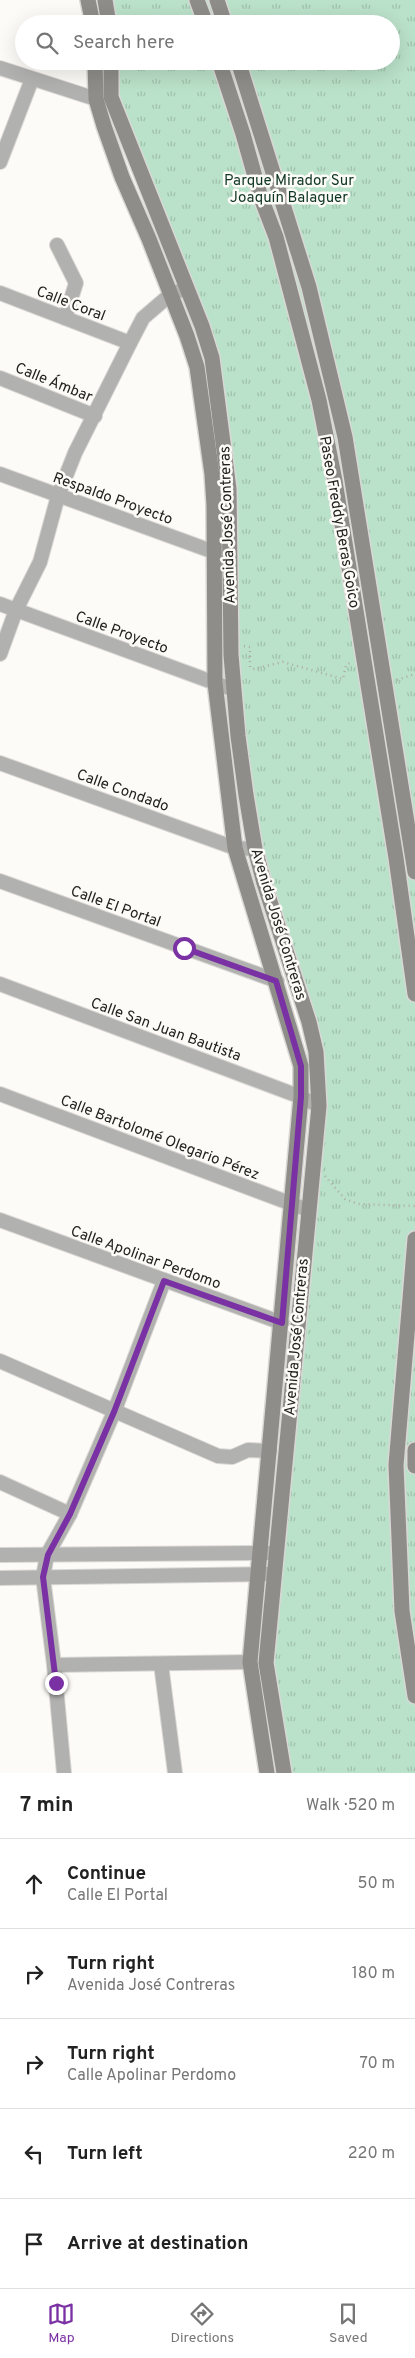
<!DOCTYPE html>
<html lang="en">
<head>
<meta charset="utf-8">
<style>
	:root { --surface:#fff; --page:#f6f6f6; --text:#222; --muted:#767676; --line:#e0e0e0; --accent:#7a31a4 }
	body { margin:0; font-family:Overpass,sans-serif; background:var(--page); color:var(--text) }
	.stop { position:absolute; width:15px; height:15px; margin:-11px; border:4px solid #7a31a4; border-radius:50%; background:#fff }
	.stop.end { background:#7a31a4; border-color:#fff; box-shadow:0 1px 5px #0008 }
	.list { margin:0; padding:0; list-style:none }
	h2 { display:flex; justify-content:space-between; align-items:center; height:65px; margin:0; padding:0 20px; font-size:21px }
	h2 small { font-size:16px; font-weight:400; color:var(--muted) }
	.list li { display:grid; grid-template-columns:32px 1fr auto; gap:15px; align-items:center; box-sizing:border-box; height:90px; padding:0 20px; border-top:1px solid var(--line) }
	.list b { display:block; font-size:19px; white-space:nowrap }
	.list p { margin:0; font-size:16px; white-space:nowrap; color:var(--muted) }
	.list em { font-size:16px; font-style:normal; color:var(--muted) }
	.icon { flex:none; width:28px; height:28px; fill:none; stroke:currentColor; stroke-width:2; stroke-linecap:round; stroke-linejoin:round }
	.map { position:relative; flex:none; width:415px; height:1773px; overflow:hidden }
	.search { position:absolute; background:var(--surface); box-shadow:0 5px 20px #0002; left:15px; right:15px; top:15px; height:55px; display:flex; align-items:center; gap:12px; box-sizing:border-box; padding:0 18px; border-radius:28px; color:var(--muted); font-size:19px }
	.sheet { height:515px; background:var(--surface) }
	nav { display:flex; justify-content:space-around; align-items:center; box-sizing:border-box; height:70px; border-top:1px solid var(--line); background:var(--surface); font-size:14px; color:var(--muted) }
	nav a { display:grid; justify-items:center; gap:2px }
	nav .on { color:var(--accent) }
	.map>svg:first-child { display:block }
	.park { fill:url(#park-tufts) }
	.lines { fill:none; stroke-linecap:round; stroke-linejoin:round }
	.street-casing { stroke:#dad8d5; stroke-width:16 }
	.secondary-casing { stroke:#dad8d5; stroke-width:18 }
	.path { stroke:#adaca8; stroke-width:2.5; stroke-dasharray:1 4; stroke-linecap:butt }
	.street { stroke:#b1b1af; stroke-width:14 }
	.secondary { stroke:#8e8d8a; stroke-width:15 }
	.route { stroke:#7a31a4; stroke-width:6 }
	.labels { text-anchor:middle; stroke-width:5; stroke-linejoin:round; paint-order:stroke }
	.park-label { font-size:15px; fill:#0d3622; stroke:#fdfbf7 }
	.street-label { font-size:15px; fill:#222220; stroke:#fdfbf7 }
</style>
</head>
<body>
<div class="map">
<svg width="415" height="1773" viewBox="0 0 415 1773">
	<defs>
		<pattern id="park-tufts" width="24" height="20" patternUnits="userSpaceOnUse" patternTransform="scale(1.25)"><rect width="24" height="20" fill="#bae1c9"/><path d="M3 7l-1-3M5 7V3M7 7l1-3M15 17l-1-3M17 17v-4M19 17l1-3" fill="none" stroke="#a0c1ac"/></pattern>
	</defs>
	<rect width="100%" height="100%" fill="#fdfbf7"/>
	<polygon class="park" points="112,0 415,0 415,1773 290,1773 273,1662 326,1096 322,1051 264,857 252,794 241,701 223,392 121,107 118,90 117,61 391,61 391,24 116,24"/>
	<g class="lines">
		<defs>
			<g id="street">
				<polyline points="0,68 96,99"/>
				<polyline points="0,162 32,79"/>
				<polyline points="57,245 76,283 65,318"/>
				<polyline points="0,293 130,343"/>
				<polyline points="0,378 95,416"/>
				<polyline points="0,474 214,552"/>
				<polyline points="0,604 234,690"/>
				<polyline points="0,654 16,610 40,562 58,496 75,453 130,343 143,318 171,294 187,288"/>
				<polyline points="0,763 235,848 255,849"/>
				<polyline points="0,881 277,981"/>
				<polyline points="0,984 301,1097 319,1106"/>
				<polyline points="0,1094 308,1210"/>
				<polyline points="0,1220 282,1323"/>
				<polyline points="0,1361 218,1456 232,1457 248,1450 270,1451"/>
				<polyline points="0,1482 70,1514"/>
				<polyline points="0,1555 271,1553"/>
				<polyline points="0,1578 269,1574"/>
				<polyline points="161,1664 175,1773"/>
				<polyline points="54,1665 250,1662"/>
				<polyline points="64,1773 54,1665 43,1577 47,1555 70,1514 114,1412 164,1281"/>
			</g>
			<g id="secondary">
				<polyline points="88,0 93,24"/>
				<polyline points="105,0 109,24"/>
				<polyline points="197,0 206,24"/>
				<polyline points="217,0 225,24"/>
				<polyline points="95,61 96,99 104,126 122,177 149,239 187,336 197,367 212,474 214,505 215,683 235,848 301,1066 301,1097 250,1662 267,1773"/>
				<polyline points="111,61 111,97 202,326 212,358 229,489 231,655 238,736 246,795 255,849 264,883 309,1022 316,1052 319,1106 266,1663 284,1773"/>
				<polyline points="219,61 243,134 261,198 276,237 319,400 335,481 396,858 415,994"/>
				<polyline points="238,61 309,287 345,437 415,872"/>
				<polyline points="415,1239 396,1465 402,1611 415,1696"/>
				<polyline points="415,1450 415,1466"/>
			</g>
		</defs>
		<use href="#street" class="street-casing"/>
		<use href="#secondary" class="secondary-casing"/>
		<g class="path">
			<polyline points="244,646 250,647 250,667 253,669 283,662 343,679 346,665 352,662"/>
			<polyline points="397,680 415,674"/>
			<polyline points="325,1176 345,1199 358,1204 415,1206"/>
		</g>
		<use href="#street" class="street"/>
		<use href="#secondary" class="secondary"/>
	</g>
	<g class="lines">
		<polyline class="route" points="56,1683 43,1577 48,1555 70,1514 114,1412 164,1281 282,1323 301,1097 301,1066 276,981 184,948"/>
	</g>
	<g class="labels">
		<g class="park-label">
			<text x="289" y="185">Parque Mirador Sur<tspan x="289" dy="17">Joaquín Balaguer</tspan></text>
		</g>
		<g class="street-label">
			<text transform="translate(71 303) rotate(21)" y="5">Calle Coral</text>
			<text transform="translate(54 382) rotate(22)" y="5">Calle Ámbar</text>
			<text transform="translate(113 498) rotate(20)" y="5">Respaldo Proyecto</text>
			<text transform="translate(340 522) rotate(80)" y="5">Paseo Freddy Beras Goico</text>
			<text transform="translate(227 525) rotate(-92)" y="5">Avenida José Contreras</text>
			<text transform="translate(122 632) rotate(20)" y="5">Calle Proyecto</text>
			<text transform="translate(123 790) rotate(20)" y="5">Calle Condado</text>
			<text transform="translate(116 906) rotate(20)" y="5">Calle El Portal</text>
			<text transform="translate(279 924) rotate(73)" y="5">Avenida José Contreras</text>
			<text transform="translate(166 1029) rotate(20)" y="5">Calle San Juan Bautista</text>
			<text transform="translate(160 1137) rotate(21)" y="5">Calle Bartolomé Olegario Pérez</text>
			<text transform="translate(146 1257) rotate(20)" y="5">Calle Apolinar Perdomo</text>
			<text transform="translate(296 1337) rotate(-85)" y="5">Avenida José Contreras</text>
		</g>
	</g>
</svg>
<div class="stop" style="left:184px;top:948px"></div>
<div class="stop end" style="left:56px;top:1683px"></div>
<div class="search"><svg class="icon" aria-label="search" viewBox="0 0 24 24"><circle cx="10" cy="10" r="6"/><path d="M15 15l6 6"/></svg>Search here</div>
</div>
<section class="sheet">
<h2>7 min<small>Walk · 520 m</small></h2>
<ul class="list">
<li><svg class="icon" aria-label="ahead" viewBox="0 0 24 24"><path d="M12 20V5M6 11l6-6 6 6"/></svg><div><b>Continue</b><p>Calle El Portal</p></div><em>50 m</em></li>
<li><svg class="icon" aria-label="right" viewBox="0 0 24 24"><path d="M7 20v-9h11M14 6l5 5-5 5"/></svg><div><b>Turn right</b><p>Avenida José Contreras</p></div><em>180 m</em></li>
<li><svg class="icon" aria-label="right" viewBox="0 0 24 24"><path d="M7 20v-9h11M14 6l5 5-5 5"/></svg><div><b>Turn right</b><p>Calle Apolinar Perdomo</p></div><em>70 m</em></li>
<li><svg class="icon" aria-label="left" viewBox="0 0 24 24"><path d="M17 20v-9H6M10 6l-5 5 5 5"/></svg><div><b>Turn left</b></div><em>220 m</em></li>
<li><svg class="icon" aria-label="arrive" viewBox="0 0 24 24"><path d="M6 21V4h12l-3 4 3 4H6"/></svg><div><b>Arrive at destination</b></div></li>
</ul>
</section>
<nav>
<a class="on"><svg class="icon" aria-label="map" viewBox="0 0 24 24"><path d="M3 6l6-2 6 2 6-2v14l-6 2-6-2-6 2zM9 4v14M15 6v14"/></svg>Map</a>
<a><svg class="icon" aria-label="directions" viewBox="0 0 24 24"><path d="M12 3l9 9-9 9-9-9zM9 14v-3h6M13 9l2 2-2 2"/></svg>Directions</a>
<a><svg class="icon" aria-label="saved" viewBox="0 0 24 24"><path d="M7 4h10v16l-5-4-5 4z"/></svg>Saved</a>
</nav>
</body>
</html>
